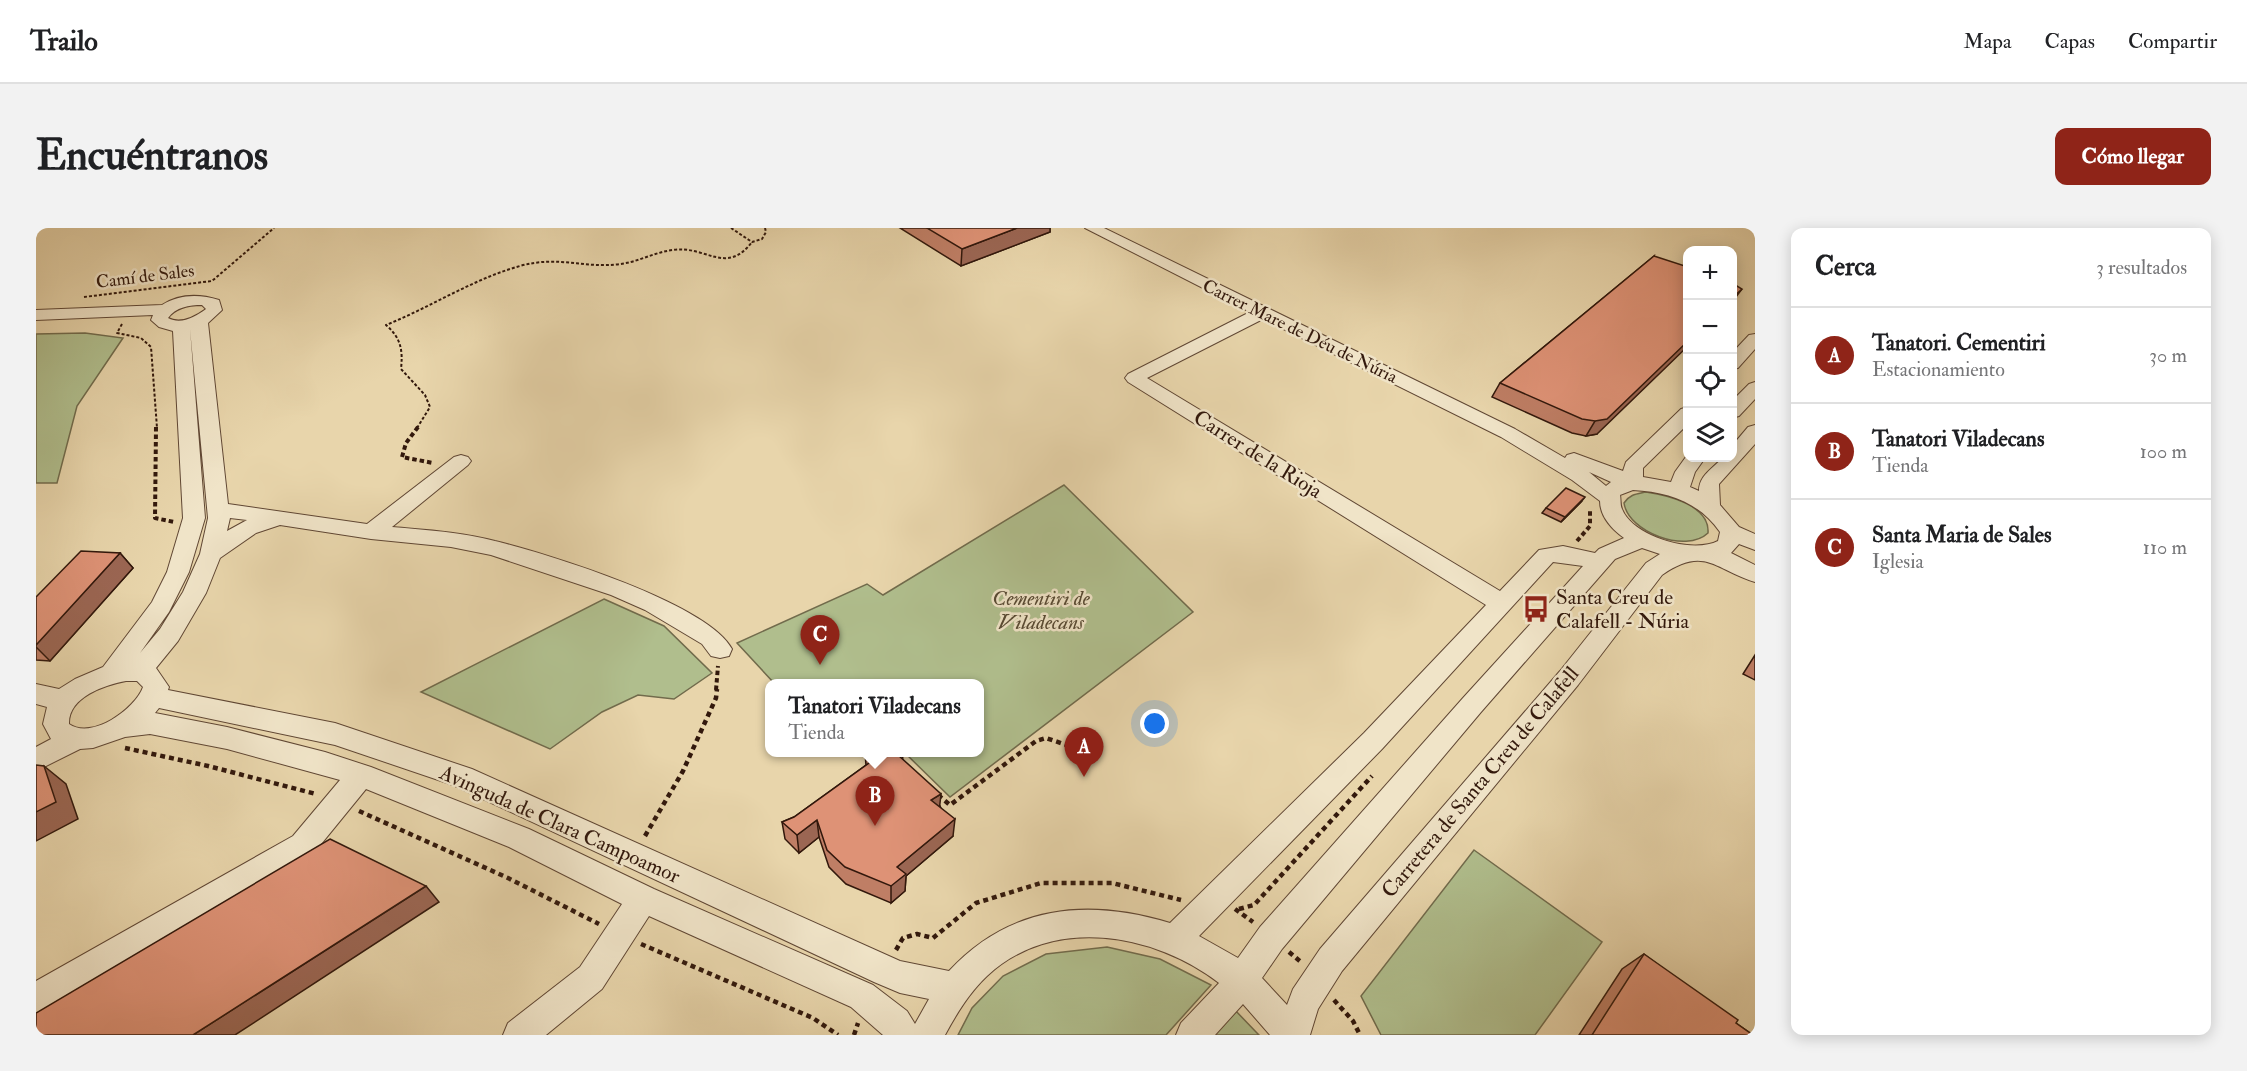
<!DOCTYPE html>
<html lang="es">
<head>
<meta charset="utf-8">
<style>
	:root { --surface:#fff; --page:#f2f2f2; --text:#202124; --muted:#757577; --line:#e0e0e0; --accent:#8f2418 }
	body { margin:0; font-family:"IM FELL Double Pica",serif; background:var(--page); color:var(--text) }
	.controls { position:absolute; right:18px; top:18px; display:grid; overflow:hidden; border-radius:12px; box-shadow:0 3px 15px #0003 }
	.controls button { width:54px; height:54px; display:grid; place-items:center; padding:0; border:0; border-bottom:2px solid var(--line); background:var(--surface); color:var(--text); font:30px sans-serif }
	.you { position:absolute; left:1119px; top:496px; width:21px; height:21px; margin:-15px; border:4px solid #fff; border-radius:50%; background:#1a73e8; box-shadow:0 0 0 9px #1a73e833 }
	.badge { display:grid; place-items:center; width:39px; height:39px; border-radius:50%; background:var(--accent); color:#fff; font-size:20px; font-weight:700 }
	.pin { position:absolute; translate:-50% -50px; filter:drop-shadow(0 2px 3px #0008) }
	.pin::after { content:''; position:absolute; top:32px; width:21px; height:18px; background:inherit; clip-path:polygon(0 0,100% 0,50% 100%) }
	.popup { position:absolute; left:729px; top:451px; width:219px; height:78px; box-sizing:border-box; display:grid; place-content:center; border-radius:12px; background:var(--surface); filter:drop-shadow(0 2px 4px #0005); font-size:20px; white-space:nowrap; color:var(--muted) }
	.popup b { font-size:22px; color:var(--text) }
	.popup::after { content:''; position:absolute; left:50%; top:100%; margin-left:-12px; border:12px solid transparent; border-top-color:var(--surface) }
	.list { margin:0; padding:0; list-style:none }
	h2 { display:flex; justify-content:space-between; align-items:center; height:78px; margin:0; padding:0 24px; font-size:26px }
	h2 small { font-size:20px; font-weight:400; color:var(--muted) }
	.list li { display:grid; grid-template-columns:39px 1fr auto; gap:18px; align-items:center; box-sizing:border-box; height:96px; padding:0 24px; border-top:2px solid var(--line) }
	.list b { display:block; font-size:22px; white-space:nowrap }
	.list p { margin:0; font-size:20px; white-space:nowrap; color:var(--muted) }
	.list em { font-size:20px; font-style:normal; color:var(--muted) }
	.icon { flex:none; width:33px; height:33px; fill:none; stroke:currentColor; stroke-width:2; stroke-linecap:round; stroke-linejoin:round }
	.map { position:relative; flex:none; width:1719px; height:807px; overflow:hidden; border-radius:12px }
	header { display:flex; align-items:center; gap:36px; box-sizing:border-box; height:84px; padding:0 30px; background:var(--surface); border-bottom:2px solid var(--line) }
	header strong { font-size:28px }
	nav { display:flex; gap:33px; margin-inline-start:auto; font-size:21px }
	.intro { display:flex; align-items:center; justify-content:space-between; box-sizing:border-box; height:144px; padding:0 36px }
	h1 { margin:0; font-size:42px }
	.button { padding:15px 27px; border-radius:12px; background:var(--accent); color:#fff; font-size:21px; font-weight:700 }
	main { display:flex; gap:36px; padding:0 36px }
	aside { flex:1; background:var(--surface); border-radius:12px; box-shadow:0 3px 15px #0003 }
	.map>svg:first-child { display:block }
	.green { fill:#b0be8d; stroke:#716b4c; stroke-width:1.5 }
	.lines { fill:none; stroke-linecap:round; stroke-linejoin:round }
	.minor-casing { stroke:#604734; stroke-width:2 }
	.path-far2 { stroke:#32180c; stroke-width:2; stroke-dasharray:3 2; stroke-linecap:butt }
	.path-far1 { stroke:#32180c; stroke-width:4; stroke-dasharray:4.5 3; stroke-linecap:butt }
	.path { stroke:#32180c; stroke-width:4.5; stroke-dasharray:5 4; stroke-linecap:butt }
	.minor { fill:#f0e4c8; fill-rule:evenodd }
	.wall { fill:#bf7e65; stroke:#32180c; stroke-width:1.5 }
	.shaded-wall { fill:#9b6653; stroke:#32180c; stroke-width:1.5 }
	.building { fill:#de9276; stroke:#32180c; stroke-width:1.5 }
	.labels { text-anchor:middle; stroke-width:5; stroke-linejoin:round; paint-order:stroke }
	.far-street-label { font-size:18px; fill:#32180c; stroke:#f0e4c8 }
	.street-label { font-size:21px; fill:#32180c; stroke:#f0e4c8 }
	.poi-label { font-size:21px; fill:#32180c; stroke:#f0e4c8; text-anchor:start }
	.park-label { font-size:21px; font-style:italic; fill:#584a33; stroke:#f0e4c8 }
</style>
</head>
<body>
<header>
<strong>Trailo</strong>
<nav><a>Mapa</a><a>Capas</a><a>Compartir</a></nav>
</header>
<div class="intro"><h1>Encuéntranos</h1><a class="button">Cómo llegar</a></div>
<main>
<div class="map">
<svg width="1719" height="807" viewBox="0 0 1719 807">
	<rect width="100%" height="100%" fill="#e8d5ab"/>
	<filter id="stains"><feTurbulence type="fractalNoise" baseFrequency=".00333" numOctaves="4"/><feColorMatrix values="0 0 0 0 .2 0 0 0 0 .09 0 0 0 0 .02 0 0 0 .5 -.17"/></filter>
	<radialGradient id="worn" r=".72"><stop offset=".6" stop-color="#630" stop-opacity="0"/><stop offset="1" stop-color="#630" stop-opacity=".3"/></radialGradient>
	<g class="green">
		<polygon points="49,105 87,110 41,178 21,255 0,255 0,106"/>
		<polygon points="1028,257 1157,384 914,569 869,525 944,524 944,456 738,455 701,415 831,356 847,367"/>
		<path d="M 1610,264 C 1631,267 1674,277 1672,305 C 1650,326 1592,304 1588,275 C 1594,266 1601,266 1610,264 Z"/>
		<polygon points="568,371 628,398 676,445 638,471 602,467 566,484 514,521 385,464"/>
		<polygon points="1438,622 1566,714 1499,807 1345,807 1325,768"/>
		<polygon points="1071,719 1124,731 1175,757 1130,807 922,807 936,780 967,748 1010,726"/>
		<polygon points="1197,780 1221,805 1223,807 1173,807"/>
	</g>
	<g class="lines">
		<defs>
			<g id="minor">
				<path d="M 1049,0 L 1068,0 L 1479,201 L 1529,230 L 1531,227 L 1538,225 L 1587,243 L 1590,234 L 1645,181 L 1652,179 L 1652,196 L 1607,240 L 1607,249 L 1635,254 L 1639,244 L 1652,226 L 1652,230 L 1669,230 L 1659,244 L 1654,259 L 1663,263 C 1663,247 1677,241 1686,230 L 1696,230 L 1696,218 L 1712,199 L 1719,197 L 1719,216 L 1683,256 L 1684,277 L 1703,299 L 1719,306 L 1719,322 L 1703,316 L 1695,325 L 1719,337 L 1719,354 C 1679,342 1669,317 1626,347 L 1542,457 L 1306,743 L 1282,781 L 1274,807 L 1234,807 L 1207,776 L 1179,807 L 1140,807 L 1145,795 L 1183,755 C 1118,705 1016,687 951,748 C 933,765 921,785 909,807 L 847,807 L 815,779 L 613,688 L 566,761 L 510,807 L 467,807 L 472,795 L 544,739 L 586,676 L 473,619 L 330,561 L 277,626 L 0,787 L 0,753 L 257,608 L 304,552 L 191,521 L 114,506 L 89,509 L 57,520 L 44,521 L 0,543 L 0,519 L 15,511 L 7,496 L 11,479 L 0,476 L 0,456 L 23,461 L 39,451 L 67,439 L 116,374 L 131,344 L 147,290 L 137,103 L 123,99 L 115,92 L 117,87 L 0,92 L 0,82 L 126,77 C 143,66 164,66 183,72 L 186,82 L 172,95 L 192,276 L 331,296 L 418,229 L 425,227 L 432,229 L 435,233 L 432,237 L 356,299 C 390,302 426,304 459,313 C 512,326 671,375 696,421 L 693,428 L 684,430 L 675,428 L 666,416 L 609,382 L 575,367 L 455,327 L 415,319 L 335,311 L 244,297 L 220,305 L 184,330 L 170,365 L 142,413 L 120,440 L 133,459 L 132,462 L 299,495 L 436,541 L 864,733 L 913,743 C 974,677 1052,670 1134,695 L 1328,505 L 1450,377 L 1092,154 L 1089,150 L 1092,146 L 1214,84 ZM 166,77 L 170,81 C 159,89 145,97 132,90 C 140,79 153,77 166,77 ZM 1227,91 L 1465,209 L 1536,252 L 1564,273 C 1564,289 1577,302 1588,310 L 1563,321 L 1559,325 L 1527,318 L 1503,322 L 1464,363 L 1111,150 ZM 154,101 L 172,290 L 164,326 L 147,364 L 124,401 L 104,425 L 133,384 L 153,344 L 169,290 ZM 1553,244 L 1575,254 L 1570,258 ZM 1597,262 C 1633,264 1663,274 1684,304 L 1682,313 C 1657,326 1597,309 1586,281 C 1584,277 1585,272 1584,267 ZM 194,290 L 211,292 L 191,303 ZM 1606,320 L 1624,326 L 1610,335 L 1524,443 L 1284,721 L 1257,761 L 1251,777 L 1226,750 L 1246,721 L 1445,484 L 1579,331 ZM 1517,334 L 1547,338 L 1427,470 L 1224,699 L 1202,730 L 1163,708 L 1346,521 ZM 90,453 L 101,453 L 107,459 C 99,481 56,512 33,496 C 32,469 69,457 90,453 ZM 123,480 L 299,517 L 417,557 L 838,754 L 864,765 L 893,771 L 879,796 L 871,783 L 837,757 L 618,661 L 493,601 L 335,539 L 289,524 L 191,499 L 119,485 Z"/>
				<polygon points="1719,106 1719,121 1702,140 1696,141 1696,125 1713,107"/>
				<polygon points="1719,154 1719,171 1703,188 1696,190 1696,173 1713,156"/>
			</g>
		</defs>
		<use href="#minor" class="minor-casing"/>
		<g class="path-far2">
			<polyline points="695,0 716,14 726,11 730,4 729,0"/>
			<polyline points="48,69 176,53 238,0"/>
			<polyline points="86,96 81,105 105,110 115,119 121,200"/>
			<path d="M 381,200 L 394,179 L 389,167 L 365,141 C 367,122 365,110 350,97 C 395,79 437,51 484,38 C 523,27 548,41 584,36 C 602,34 619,24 637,22 C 670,17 690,48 716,14"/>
		</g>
		<g class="path-far1">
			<polyline points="120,199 119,290 138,294"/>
			<polyline points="382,199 370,215 366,229 397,235"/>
			<polyline points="1541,313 1554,298 1554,281"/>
			<polyline points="680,462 682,438"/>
		</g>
		<g class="path">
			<polyline points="89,520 172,538 280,566"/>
			<polyline points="902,567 914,577 1000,513 1010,510 1063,528"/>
			<polyline points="323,583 472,650 563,696"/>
			<polyline points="609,608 647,543 680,470 681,461"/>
			<polyline points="1199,681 1217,694"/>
			<polyline points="1203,681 1218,677 1336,548"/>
			<polyline points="605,716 777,790 802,807"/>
			<polyline points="860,722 867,710 881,706 897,710 940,675 1005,655 1076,655 1145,672"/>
			<polyline points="1253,724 1265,734"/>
			<polyline points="1298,772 1317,793 1324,807"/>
			<polyline points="818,807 822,795"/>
		</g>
		<use href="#minor" class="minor"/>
	</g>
	<g class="wall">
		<polygon points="864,0 1014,0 1014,4 925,38"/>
		<polygon points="1618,28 1561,206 1550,208 1536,205 1456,169 1464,155"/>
		<polygon points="1545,274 1525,294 1506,285 1510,280"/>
		<polygon points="84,325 97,340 14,433 0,432 0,369"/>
		<polygon points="1719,427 1719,452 1707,446"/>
		<polygon points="829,525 867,525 866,531 904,578 917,608 870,648 869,663 855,675 810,656 793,639 783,609 763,625 749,611 746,594 758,589 830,537"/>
		<polygon points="1608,726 1700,795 1717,807 1543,807 1586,741"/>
	</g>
	<g class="shaded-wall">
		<polygon points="981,0 1014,0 1014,4 925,38 926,21"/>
		<polygon points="1706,61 1696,74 1696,70"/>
		<polygon points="1652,113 1652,118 1561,206 1550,208 1559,193"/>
		<polygon points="1549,269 1545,274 1525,294 1529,289"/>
		<polygon points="84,325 97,340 14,433 0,419 0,417"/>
		<polygon points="864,525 867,525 866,541 861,526"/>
		<polygon points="8,538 30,556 42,591 0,613 0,584"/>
		<polygon points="905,566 903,584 895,572"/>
		<polygon points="919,591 917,608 870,648 869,663 855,675 855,658 861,639"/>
		<polygon points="781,592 783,609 763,625 761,607"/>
		<polygon points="390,658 403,674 199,807 157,807"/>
	</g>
	<g class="building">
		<polygon points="891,0 981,0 926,21"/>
		<polygon points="1618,28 1652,39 1652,113 1571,191 1559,193 1546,191 1464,155"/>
		<polygon points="1696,55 1706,61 1696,70"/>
		<polygon points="1530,260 1549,269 1529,289 1510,280"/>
		<polygon points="45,323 84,325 0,417 0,369"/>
		<polygon points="835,525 864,525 861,526 905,566 895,572 919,591 861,639 870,646 855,658 809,639 791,622 781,592 761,607 746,594 758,589 840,530"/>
		<polygon points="0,537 8,538 20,574 0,584"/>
		<polygon points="294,611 390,658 157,807 0,807 0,785"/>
		<polygon points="1608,726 1702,792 1700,795 1717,807 1556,807"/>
	</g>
	<defs>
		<symbol id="bus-bare" viewBox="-9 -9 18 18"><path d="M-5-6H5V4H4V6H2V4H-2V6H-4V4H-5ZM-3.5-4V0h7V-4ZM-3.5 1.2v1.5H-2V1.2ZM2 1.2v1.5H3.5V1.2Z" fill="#8f2418" stroke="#f0e4c8" stroke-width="2.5" paint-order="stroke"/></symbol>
	</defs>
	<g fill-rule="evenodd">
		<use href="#bus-bare" x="1481" y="362" width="38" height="38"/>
	</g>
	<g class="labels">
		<g class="far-street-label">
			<text transform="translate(109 48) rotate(-7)" y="6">Camí de Sales</text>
			<text transform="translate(1264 103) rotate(26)" y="6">Carrer Mare de Déu de Núria</text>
		</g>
		<g class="street-label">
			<text transform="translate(1222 226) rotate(32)" y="7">Carrer de la Rioja</text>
			<text transform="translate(1444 554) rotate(-50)" y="7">Carretera de Santa Creu de Calafell</text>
			<text transform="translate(524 596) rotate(24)" y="7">Avinguda de Clara Campoamor</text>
		</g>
		<g class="poi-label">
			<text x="1520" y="376">Santa Creu de<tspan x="1520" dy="24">Calafell - Núria</tspan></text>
		</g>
		<g class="park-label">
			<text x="1005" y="377">Cementiri de<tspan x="1005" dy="24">Viladecans</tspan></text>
		</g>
	</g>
	<rect width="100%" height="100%" filter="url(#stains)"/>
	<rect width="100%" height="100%" fill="url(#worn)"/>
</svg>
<div class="controls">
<button>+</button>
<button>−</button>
<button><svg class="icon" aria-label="locate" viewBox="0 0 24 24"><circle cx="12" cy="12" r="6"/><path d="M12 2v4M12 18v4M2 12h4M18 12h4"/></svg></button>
<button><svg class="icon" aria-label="layers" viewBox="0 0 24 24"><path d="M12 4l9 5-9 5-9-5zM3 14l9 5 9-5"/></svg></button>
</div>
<div class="you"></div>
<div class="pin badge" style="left:1048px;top:549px">A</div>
<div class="pin badge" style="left:839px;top:598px">B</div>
<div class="popup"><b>Tanatori Viladecans</b>Tienda</div>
<div class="pin badge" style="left:784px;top:437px">C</div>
</div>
<aside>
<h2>Cerca<small>3 resultados</small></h2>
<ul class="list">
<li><span class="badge">A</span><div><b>Tanatori. Cementiri</b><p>Estacionamiento</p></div><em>30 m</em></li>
<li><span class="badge">B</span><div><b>Tanatori Viladecans</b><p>Tienda</p></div><em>100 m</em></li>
<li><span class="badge">C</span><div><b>Santa Maria de Sales</b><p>Iglesia</p></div><em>110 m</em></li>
</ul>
</aside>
</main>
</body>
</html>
